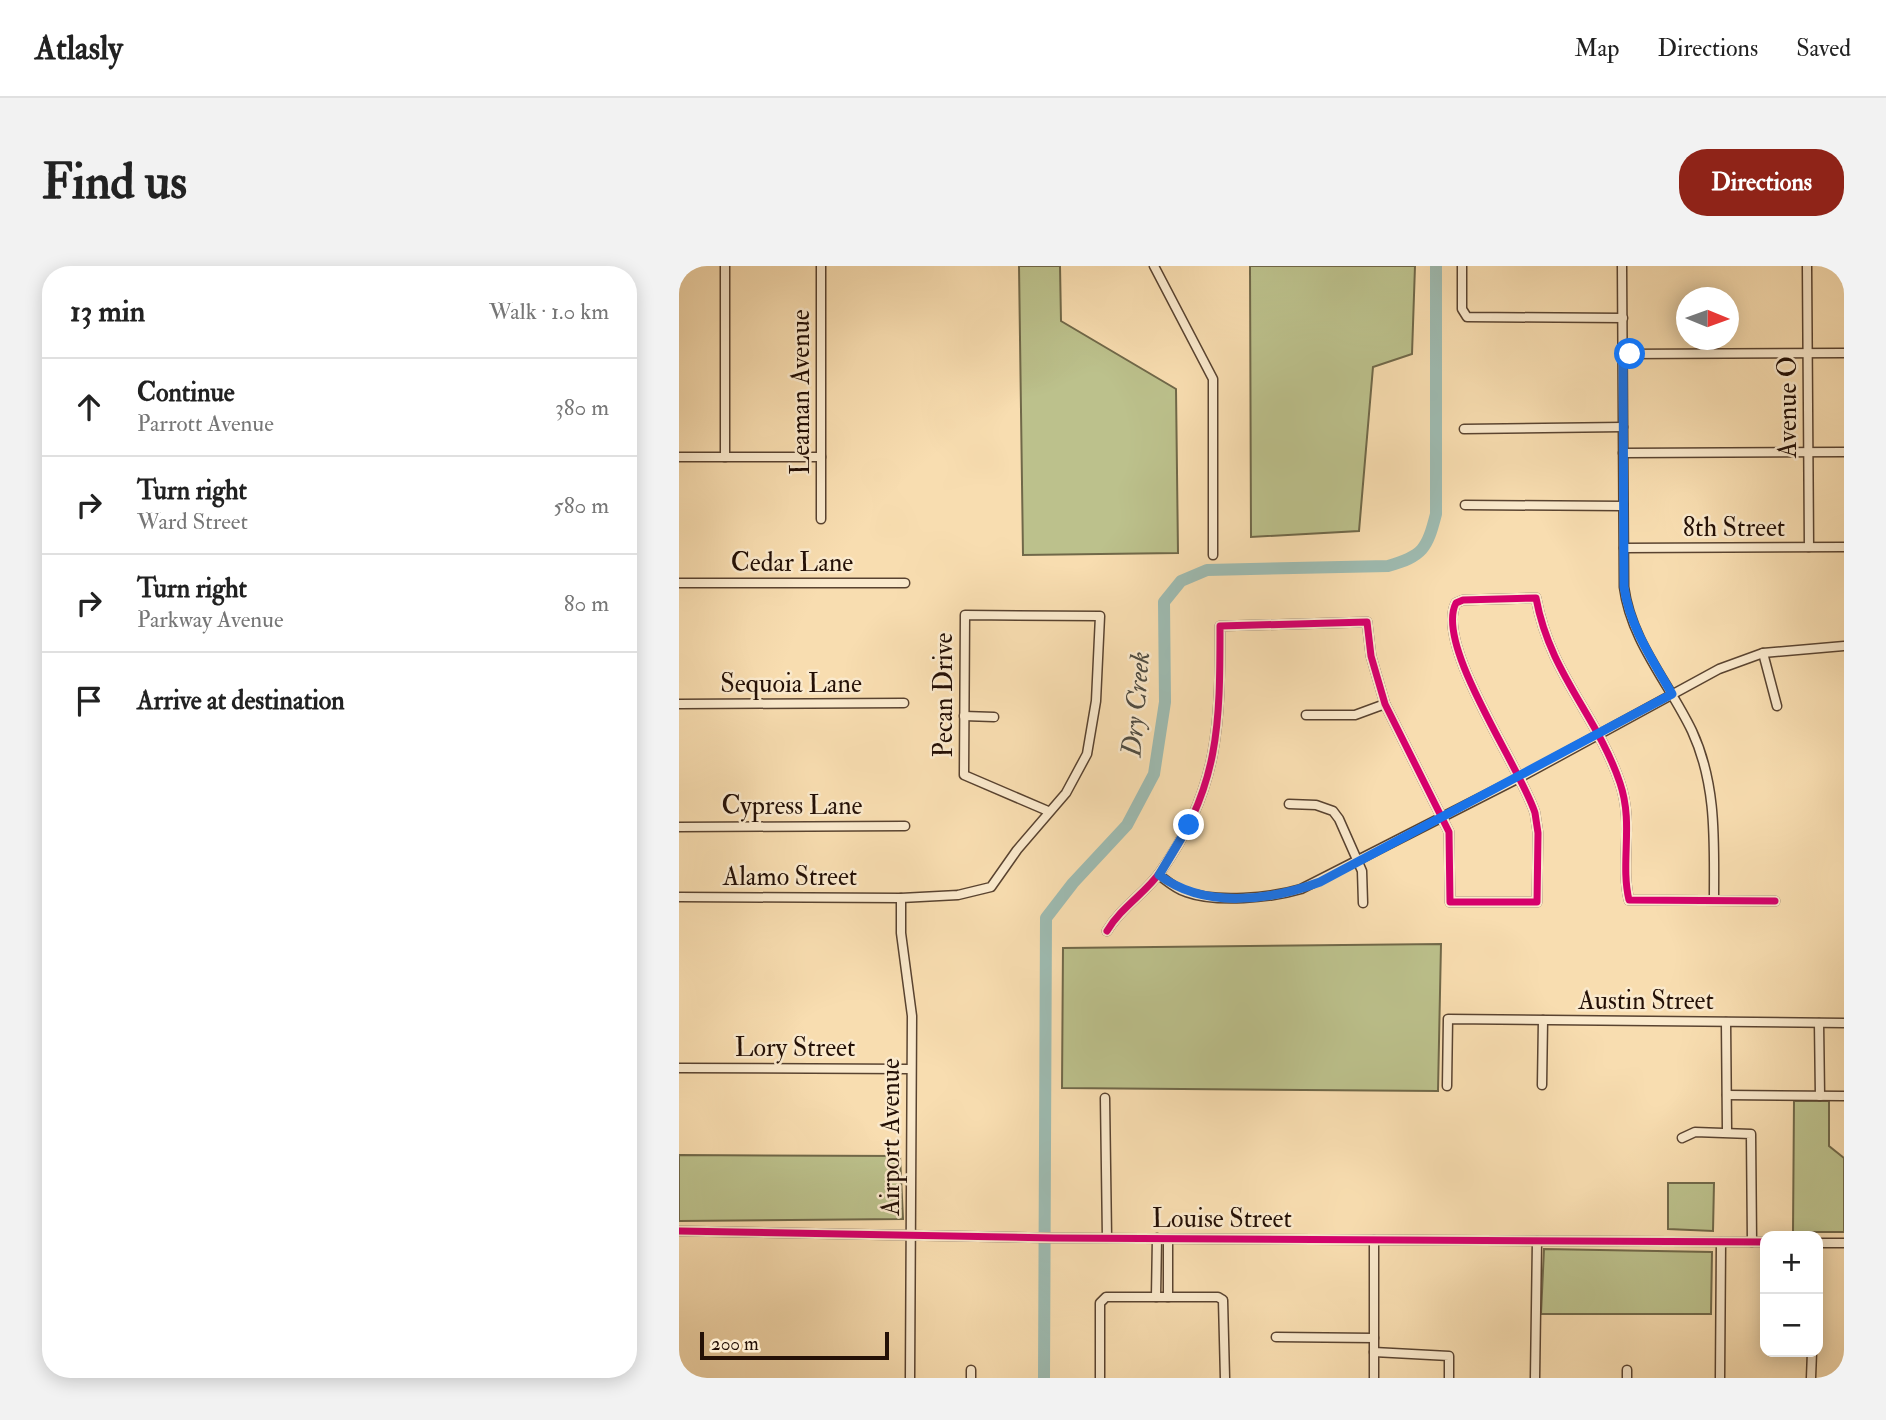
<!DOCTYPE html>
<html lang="en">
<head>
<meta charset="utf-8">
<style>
	:root { --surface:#fff; --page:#f2f2f2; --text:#222; --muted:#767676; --line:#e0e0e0; --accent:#8f2418 }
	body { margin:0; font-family:"IM FELL Double Pica",serif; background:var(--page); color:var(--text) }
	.controls { position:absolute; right:21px; bottom:21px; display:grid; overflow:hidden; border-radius:14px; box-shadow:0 4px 18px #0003 }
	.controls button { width:63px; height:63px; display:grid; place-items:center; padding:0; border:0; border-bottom:2px solid var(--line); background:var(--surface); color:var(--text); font:35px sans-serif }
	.compass { position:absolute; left:997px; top:21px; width:63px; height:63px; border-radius:50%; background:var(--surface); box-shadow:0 4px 18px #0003; rotate:91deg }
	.scale { position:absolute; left:21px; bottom:18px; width:189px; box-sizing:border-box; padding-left:7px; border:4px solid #241006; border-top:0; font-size:19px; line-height:24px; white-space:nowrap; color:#241006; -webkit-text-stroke:5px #fae9cc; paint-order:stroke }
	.stop { position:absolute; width:21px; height:21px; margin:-16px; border:5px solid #1a73e8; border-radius:50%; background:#fff }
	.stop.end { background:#1a73e8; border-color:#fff; box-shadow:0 2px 7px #0008 }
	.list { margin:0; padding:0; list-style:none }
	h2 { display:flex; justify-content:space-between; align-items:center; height:91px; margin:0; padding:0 28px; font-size:30px }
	h2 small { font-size:23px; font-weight:400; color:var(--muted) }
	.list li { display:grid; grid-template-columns:46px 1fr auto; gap:21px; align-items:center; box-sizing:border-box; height:98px; padding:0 28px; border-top:2px solid var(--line) }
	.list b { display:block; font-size:26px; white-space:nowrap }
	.list p { margin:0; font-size:23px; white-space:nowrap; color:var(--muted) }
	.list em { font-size:23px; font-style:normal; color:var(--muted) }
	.icon { flex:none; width:38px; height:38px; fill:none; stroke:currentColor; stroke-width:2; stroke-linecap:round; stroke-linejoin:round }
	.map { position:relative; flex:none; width:1165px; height:1112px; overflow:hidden; border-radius:28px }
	header { display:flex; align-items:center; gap:42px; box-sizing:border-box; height:98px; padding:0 35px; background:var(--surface); border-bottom:2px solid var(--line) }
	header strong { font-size:33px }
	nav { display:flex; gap:38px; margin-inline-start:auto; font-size:24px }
	.intro { display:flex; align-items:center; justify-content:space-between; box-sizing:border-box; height:168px; padding:0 42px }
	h1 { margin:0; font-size:49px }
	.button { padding:18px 32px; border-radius:28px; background:var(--accent); color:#fff; font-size:24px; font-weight:700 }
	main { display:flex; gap:42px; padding:0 42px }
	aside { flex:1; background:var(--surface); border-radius:28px; box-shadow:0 4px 18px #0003 }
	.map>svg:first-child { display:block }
	.green { fill:#bcc18c; stroke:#706849; stroke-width:2 }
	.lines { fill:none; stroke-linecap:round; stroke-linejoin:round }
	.river { stroke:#9ebbb1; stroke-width:12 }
	.minor-casing { stroke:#594330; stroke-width:11 }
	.minor { stroke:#fae9cc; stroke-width:8 }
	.cycleway-casing { stroke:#fae9cc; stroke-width:11 }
	.cycleway { stroke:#d6006c; stroke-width:7 }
	.route { stroke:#1a73e8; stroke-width:9 }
	.labels { text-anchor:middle; stroke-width:5; stroke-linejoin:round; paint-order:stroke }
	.street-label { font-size:26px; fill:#241006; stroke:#fae9cc }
	.water-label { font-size:28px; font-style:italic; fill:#4f4c42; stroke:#fae9cc }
</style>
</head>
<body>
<header>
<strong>Atlasly</strong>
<nav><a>Map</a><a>Directions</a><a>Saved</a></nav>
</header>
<div class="intro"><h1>Find us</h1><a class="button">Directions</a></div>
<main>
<aside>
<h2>13 min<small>Walk · 1.0 km</small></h2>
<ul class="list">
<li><svg class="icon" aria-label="ahead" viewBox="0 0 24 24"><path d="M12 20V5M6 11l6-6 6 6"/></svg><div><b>Continue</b><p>Parrott Avenue</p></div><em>380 m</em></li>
<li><svg class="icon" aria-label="right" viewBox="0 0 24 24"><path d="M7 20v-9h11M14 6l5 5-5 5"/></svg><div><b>Turn right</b><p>Ward Street</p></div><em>580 m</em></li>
<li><svg class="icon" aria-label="right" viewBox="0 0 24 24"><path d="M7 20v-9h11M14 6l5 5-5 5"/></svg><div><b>Turn right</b><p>Parkway Avenue</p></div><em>80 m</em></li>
<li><svg class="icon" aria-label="arrive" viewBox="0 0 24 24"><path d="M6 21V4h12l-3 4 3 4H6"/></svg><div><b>Arrive at destination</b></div></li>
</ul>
</aside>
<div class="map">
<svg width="1165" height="1112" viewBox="0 0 1165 1112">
	<rect width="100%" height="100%" fill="#f8ddb0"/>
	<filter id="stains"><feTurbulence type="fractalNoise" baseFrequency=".00286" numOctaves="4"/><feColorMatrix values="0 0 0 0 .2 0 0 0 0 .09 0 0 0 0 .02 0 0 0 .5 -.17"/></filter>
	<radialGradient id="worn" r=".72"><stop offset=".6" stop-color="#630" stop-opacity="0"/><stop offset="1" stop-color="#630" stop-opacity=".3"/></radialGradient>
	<g class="green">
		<polygon points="340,0 381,0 382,55 497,123 499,287 344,289"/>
		<polygon points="571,0 736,0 733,88 694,101 680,265 572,271"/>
		<polygon points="762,678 759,825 383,822 384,682"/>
		<polygon points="1115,835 1150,835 1150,880 1165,892 1165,966 1114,966"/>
		<polygon points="0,889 221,890 224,953 0,955"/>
		<polygon points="989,917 1035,917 1034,965 989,963"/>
		<polygon points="865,983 1033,986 1032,1048 862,1048"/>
	</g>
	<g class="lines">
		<path class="river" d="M 365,1112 L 367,652 L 394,617 L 448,559 L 475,508 L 486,436 L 485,336 L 502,315 L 528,304 L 709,300 C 744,290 748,283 757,248 L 757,0"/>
		<defs>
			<g id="minor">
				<polyline points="46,0 46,191"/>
				<polyline points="142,0 142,253"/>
				<polyline points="475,0 534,113 534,289"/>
				<polyline points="783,0 783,43 788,51 944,52"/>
				<path d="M 943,0 L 945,321 C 952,375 990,417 1013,465 C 1038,519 1035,576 1035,633"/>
				<polyline points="1128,0 1130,281"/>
				<polyline points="944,88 1165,87"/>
				<polyline points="785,163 944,161"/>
				<polyline points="944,187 1165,186"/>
				<polyline points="0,191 142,191"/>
				<polyline points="786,239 944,240"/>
				<polyline points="945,282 1165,281"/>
				<polyline points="0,317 226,317"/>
				<polyline points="1084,387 1098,440"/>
				<polyline points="0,438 225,437"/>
				<polyline points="627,449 676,449 706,438"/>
				<polyline points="285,450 315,451"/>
				<polyline points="610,538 637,539 654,545 660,553 683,605 684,637"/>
				<polyline points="0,561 226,560"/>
				<path d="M 480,609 C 488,615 497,623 507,626 C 537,637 592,632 622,623 L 840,512 L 1040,403 L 1084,387 L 1165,380"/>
				<polyline points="0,631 222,632 279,629 312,621 338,584 387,527 408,488 417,435 421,350 286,349 285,509 369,545"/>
				<polyline points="222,632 222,667 233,750 231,1112"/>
				<path d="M 428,665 C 442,641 467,627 482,605 C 541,522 541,457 541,360 L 688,356 L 692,390 L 706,438 L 770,566 L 771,636 L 858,636 L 859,567 L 856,547 C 842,502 755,379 777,337 L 784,334 L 857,332 C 871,408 918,449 941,517 C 955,558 941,596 950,634 L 1096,635"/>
				<polyline points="1047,756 1048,864"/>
				<polyline points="1140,757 1141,830"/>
				<polyline points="0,802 231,803"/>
				<polyline points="863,819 864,754"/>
				<polyline points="768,820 769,753 1165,757"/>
				<polyline points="1048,829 1165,830"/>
				<polyline points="426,832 428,972"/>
				<polyline points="1003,872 1016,866 1072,868 1073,976"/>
				<polyline points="0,965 375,972 1086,976"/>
				<polyline points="489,973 489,1031"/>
				<polyline points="1139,977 1165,977"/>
				<polyline points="477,1031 478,972"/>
				<polyline points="597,1071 695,1072"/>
				<polyline points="695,1086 770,1090 770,1112"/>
				<polyline points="292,1104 292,1112"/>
				<polyline points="421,1112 421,1037 427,1031 539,1031 544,1034 546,1112"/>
				<polyline points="695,1112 695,974"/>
				<polyline points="856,1112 858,975"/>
				<polyline points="948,1112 948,1104"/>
				<polyline points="1041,1112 1042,976"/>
				<polyline points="1132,1112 1133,1086"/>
			</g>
		</defs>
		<use href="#minor" class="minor-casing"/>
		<use href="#minor" class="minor"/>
		<defs>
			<g id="cycleway">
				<path d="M 428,665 C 442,641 467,627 482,605 C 541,522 541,457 541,360 L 688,356 L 692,390 L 706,438 L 770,566 L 771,636 L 858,636 L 859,567 L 856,547 C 842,502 755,379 777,337 L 784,334 L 857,332 C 871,408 918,449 941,517 C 955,558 941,596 950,634 L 1096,635"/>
				<polyline points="0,965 375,972 1086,976"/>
			</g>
		</defs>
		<use href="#cycleway" class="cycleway-casing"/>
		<use href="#cycleway" class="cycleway"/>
	</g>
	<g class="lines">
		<path class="route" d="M 510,559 L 480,609 C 525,643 590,635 641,616 L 993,428 C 973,393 951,361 945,321 L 944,88 L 951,88"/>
	</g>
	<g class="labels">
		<g class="street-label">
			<text transform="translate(121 126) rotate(-90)" y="9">Leaman Avenue</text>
			<text transform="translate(1108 141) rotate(-90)" y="9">Avenue O</text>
			<text x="1055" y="270">8th Street</text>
			<text x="113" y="305">Cedar Lane</text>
			<text x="112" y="426">Sequoia Lane</text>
			<text transform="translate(264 429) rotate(-90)" y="9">Pecan Drive</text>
			<text x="113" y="548">Cypress Lane</text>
			<text x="111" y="619">Alamo Street</text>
			<text x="967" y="743">Austin Street</text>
			<text x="116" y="790">Lory Street</text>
			<text transform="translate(211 871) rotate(-90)" y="9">Airport Avenue</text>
			<text x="543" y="961">Louise Street</text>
		</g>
		<g class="water-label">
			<text transform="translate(456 438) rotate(-85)" y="10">Dry Creek</text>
		</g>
	</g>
	<rect width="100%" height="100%" filter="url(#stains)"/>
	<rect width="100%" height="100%" fill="url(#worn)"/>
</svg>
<div class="controls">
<button>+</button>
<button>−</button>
</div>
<svg class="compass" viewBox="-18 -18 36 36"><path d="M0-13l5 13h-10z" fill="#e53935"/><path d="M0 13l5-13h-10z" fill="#767676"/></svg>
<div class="scale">200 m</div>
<div class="stop" style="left:951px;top:88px"></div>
<div class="stop end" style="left:510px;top:559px"></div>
</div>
</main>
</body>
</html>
